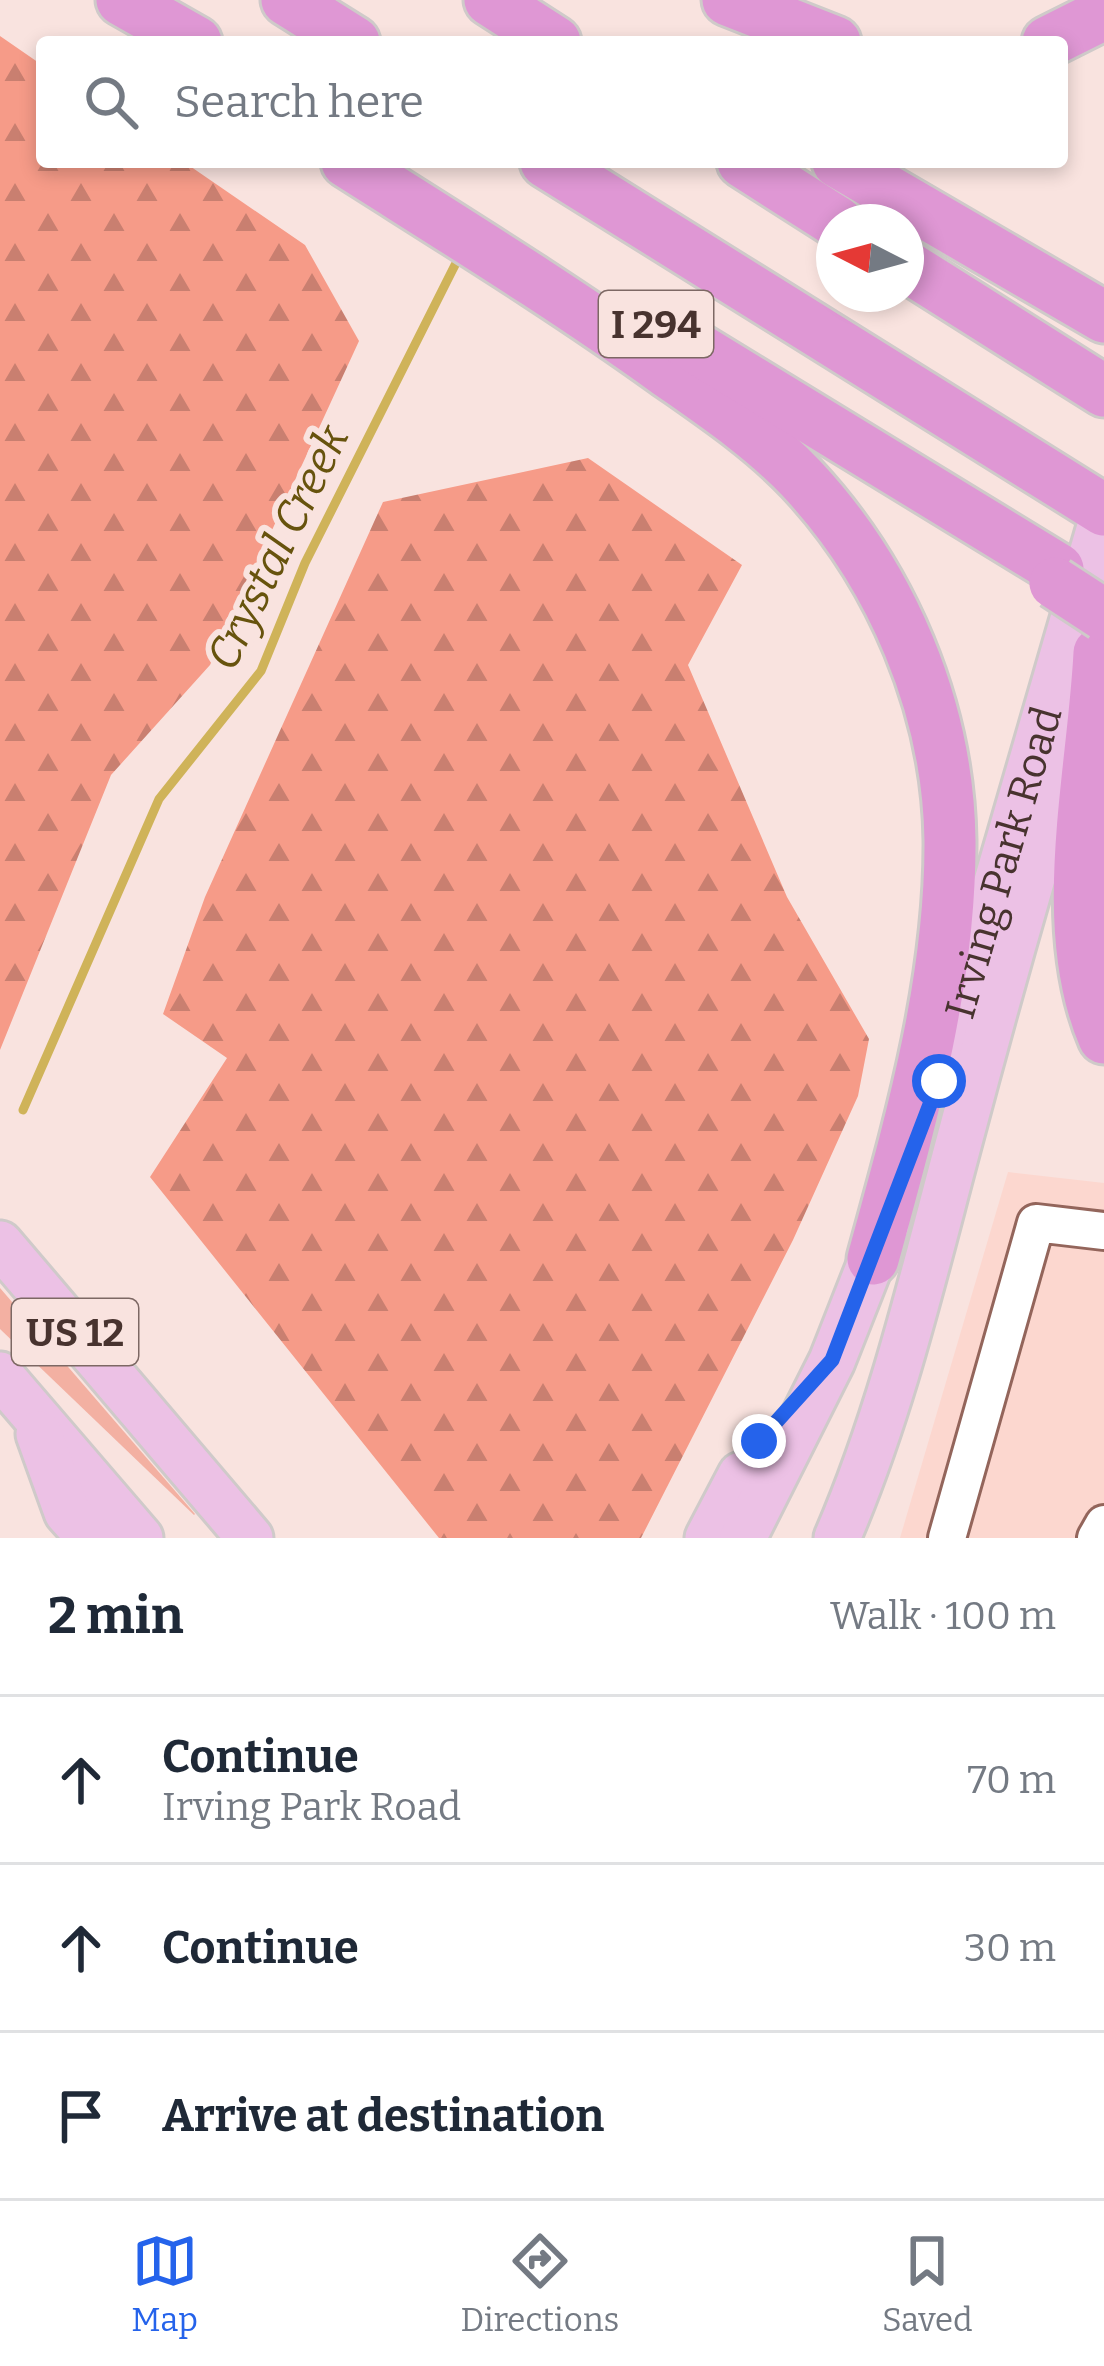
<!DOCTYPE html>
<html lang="en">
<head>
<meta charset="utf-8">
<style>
	:root { --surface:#fff; --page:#f6f6f7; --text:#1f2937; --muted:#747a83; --line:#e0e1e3; --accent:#2563eb }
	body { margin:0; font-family:Bitter,serif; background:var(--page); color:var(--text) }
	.compass { position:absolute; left:816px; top:204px; width:108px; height:108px; border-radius:50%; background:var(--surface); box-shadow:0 6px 18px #0003; rotate:276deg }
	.stop { position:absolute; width:36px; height:36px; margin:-27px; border:9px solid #2563eb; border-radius:50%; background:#fff }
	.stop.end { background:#2563eb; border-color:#fff; box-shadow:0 3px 12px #0008 }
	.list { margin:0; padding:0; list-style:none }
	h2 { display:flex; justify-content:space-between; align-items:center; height:156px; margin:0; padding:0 48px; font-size:51px }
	h2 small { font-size:39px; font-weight:400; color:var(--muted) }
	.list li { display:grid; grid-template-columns:78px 1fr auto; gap:36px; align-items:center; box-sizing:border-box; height:168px; padding:0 48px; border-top:3px solid var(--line) }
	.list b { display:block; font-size:45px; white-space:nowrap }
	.list p { margin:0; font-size:39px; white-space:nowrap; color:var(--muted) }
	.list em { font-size:39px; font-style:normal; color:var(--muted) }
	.icon { flex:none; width:66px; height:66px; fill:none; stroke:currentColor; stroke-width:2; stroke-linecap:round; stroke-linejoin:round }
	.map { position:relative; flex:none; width:1104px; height:1538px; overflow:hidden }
	.search { position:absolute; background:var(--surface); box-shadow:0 6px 18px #0003; left:36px; right:36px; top:36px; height:132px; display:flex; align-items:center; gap:30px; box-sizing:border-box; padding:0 42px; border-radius:12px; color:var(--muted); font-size:45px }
	.sheet { height:660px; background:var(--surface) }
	nav { display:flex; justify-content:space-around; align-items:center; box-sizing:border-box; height:168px; border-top:3px solid var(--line); background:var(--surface); font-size:33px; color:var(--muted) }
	nav a { display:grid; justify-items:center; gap:6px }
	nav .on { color:var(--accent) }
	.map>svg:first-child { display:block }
	.built { fill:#fcd7cf }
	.green { fill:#f3b0a2 }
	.forest { fill:url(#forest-firs) }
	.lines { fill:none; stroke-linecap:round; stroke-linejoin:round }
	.stream { stroke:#cfb359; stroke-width:9 }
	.minor-casing { stroke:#93655b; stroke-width:42 }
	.major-casing { stroke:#cfcac9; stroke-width:51 }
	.highway-casing { stroke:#cfcac9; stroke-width:57 }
	.minor { stroke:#fff; stroke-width:36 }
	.major { stroke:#ecc1e5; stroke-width:45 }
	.highway { stroke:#df97d4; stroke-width:51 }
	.highway-bridge-casing { stroke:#cfcac9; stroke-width:57; stroke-linecap:butt }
	.highway-bridge { stroke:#df97d4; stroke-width:51 }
	.route { stroke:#2563eb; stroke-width:15 }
	.labels { text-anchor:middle; stroke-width:12; stroke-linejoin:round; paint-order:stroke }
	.shield { fill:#f9e3df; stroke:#7d6864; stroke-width:3 }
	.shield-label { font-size:39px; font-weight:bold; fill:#48332f }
	.street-label { font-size:42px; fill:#48332f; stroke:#f9e3df }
	.water-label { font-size:45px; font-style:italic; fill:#67530d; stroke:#f9e3df }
</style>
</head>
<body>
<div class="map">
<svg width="1104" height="1538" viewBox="0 0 1104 1538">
	<defs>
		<pattern id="forest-firs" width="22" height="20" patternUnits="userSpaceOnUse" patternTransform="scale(3)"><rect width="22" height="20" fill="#f69b88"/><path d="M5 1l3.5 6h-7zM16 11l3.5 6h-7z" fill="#c97f70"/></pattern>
	</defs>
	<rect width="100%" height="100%" fill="#f9e3df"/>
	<polygon class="built" points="1008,1172 1104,1183 1104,1538 900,1538"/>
	<polygon class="green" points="0,1288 195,1514 194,1515 0,1329"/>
	<g class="forest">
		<polygon points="0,36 42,65 42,162 184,162 305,245 359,341 210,665 111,775 0,1050"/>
		<polygon points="588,458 742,565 688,665 787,897 869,1039 858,1096 793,1240 641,1538 439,1538 150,1177 227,1058 163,1014 205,897 383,502"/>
	</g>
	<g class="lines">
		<polyline class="stream" points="23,1110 159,799 261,671 305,563 455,265"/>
		<defs>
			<g id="minor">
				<polyline points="947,1538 1036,1223 1104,1231"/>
				<polyline points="1096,1538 1104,1524"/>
			</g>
			<g id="major">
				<path id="s1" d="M 945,1061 L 1104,513"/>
				<polyline points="0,1244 250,1538"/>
				<polyline points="0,1375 140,1538"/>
				<polyline points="39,1434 67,1512 90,1538"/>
				<polyline points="708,1538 741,1475"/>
				<polyline points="743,1538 832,1361 886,1224"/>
				<path d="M 837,1538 C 892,1411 924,1272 960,1138 C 997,998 1037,858 1079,719"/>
			</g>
			<g id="highway">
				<polyline points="122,0 196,42"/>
				<polyline points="287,0 354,42"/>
				<polyline points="490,0 555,42"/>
				<polyline points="728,0 835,42"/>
				<polyline points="1048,42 1104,14"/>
				<path d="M 347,162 C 454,230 563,297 666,371 C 713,404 761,436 801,478 C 892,575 948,708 950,840 C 951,982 910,1124 873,1259"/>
				<polyline points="546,162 1104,510"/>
				<polyline points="743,162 837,222"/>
				<polyline points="838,162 1104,317"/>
				<polyline points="906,266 1104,391"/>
				<polyline points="649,319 1058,569"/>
				<path d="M 1099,653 C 1093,774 1055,924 1104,1038"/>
			</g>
		</defs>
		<use href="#minor" class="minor-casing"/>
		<use href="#major" class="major-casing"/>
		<use href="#highway" class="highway-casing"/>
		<use href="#minor" class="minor"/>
		<use href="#major" class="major"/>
		<use href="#highway" class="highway"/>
		<defs>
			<polyline id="highway-bridge" points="1055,583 1104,615"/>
		</defs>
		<use href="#highway-bridge" class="highway-bridge-casing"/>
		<use href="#highway-bridge" class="highway-bridge"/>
	</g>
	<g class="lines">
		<polyline class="route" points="759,1441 832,1360 939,1081"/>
	</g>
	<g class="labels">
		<g class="shield">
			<rect x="599" y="291" width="114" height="66" rx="9"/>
			<rect x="12" y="1299" width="126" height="66" rx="9"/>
		</g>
		<g class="shield-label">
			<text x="656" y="338">I 294</text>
			<text x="75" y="1346">US 12</text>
		</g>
		<g class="street-label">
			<text dy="15" stroke="none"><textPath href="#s1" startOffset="207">Irving Park Road</textPath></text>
		</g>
		<g class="water-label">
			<text transform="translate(277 547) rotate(-64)" y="16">Crystal Creek</text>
		</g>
	</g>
</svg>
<svg class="compass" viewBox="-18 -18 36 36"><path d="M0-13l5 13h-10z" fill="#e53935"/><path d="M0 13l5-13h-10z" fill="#747a83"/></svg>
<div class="stop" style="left:939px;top:1081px"></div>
<div class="stop end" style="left:759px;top:1441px"></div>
<div class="search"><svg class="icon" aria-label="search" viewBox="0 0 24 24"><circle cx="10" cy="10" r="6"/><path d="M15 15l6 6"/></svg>Search here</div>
</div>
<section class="sheet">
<h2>2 min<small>Walk · 100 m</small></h2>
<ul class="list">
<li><svg class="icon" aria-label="ahead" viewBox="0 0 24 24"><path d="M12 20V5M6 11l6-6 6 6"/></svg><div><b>Continue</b><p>Irving Park Road</p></div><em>70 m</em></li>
<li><svg class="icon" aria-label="ahead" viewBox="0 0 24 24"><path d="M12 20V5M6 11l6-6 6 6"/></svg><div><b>Continue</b></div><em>30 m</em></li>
<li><svg class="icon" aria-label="arrive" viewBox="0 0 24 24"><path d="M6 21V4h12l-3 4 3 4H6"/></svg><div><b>Arrive at destination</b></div></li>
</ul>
</section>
<nav>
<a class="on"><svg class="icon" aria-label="map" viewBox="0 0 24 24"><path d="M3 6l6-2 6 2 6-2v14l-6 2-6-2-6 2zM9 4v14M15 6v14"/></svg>Map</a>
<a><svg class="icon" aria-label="directions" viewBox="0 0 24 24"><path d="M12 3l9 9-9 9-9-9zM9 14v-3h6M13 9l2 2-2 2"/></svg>Directions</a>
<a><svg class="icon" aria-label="saved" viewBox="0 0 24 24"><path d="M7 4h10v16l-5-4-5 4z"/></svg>Saved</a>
</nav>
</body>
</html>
